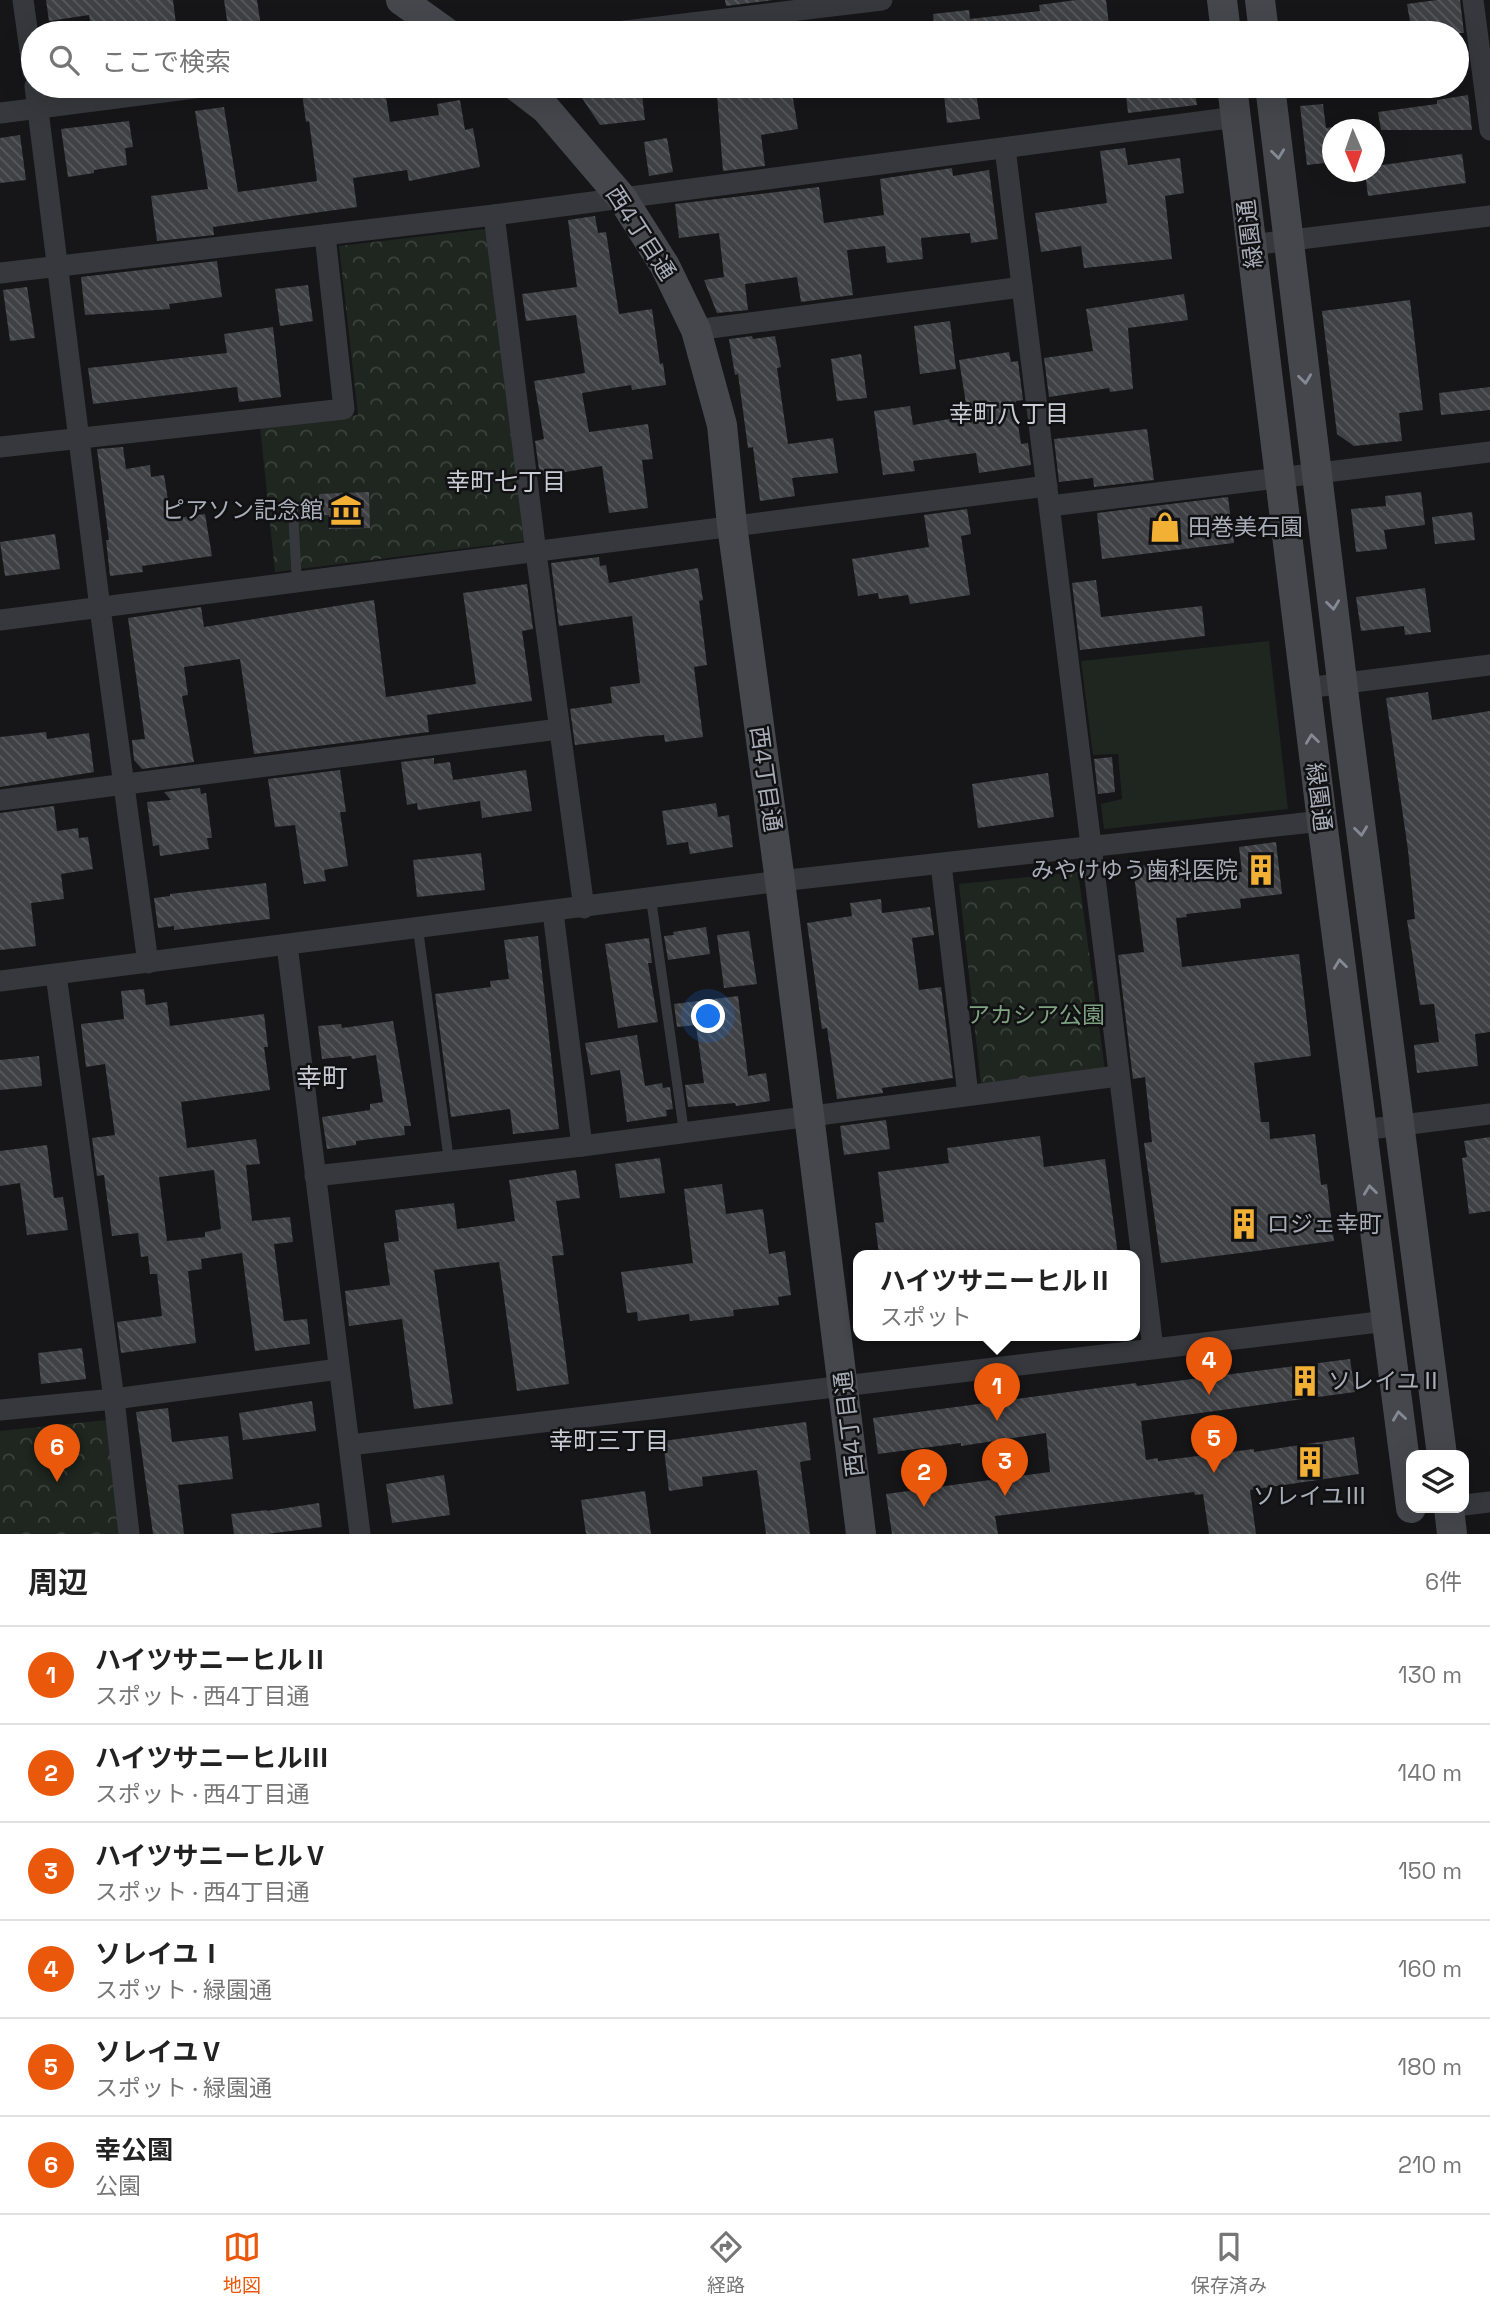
<!DOCTYPE html>
<html lang="ja">
<head>
<meta charset="utf-8">
<style>
	:root { --surface:#fff; --page:#f2f2f2; --text:#222; --muted:#767676; --line:#e0e0e0; --accent:#ea580c }
	body { margin:0; font-family:"Space Grotesk","Noto Sans JP",sans-serif; background:var(--page); color:var(--text) }
	.controls { position:absolute; right:21px; bottom:21px; display:grid; overflow:hidden; border-radius:14px; box-shadow:0 7px 28px #0002 }
	.controls button { width:63px; height:63px; display:grid; place-items:center; padding:0; border:0; border-bottom:2px solid var(--line); background:var(--surface); color:var(--text); font:35px sans-serif }
	.compass { position:absolute; left:1322px; top:119px; width:63px; height:63px; border-radius:50%; background:var(--surface); box-shadow:0 7px 28px #0002; rotate:178deg }
	.you { position:absolute; left:709px; top:1017px; width:24px; height:24px; margin:-18px; border:5px solid #fff; border-radius:50%; background:#1a73e8; box-shadow:0 0 0 10px #1a73e833 }
	.badge { display:grid; place-items:center; width:46px; height:46px; border-radius:50%; background:var(--accent); color:#fff; font-size:23px; font-weight:700 }
	.pin { position:absolute; translate:-50% -58px; filter:drop-shadow(0 2px 4px #0008) }
	.pin::after { content:''; position:absolute; top:37px; width:24px; height:21px; background:inherit; clip-path:polygon(0 0,100% 0,50% 100%) }
	.popup { position:absolute; left:853px; top:1250px; width:287px; height:91px; box-sizing:border-box; display:grid; place-content:center; border-radius:14px; background:var(--surface); filter:drop-shadow(0 2px 5px #0005); font-size:23px; white-space:nowrap; color:var(--muted) }
	.popup b { font-size:26px; color:var(--text) }
	.popup::after { content:''; position:absolute; left:50%; top:100%; margin-left:-14px; border:14px solid transparent; border-top-color:var(--surface) }
	.list { margin:0; padding:0; list-style:none }
	h2 { display:flex; justify-content:space-between; align-items:center; height:91px; margin:0; padding:0 28px; font-size:30px }
	h2 small { font-size:23px; font-weight:400; color:var(--muted) }
	.list li { display:grid; grid-template-columns:46px 1fr auto; gap:21px; align-items:center; box-sizing:border-box; height:98px; padding:0 28px; border-top:2px solid var(--line) }
	.list b { display:block; font-size:26px; white-space:nowrap }
	.list p { margin:0; font-size:23px; white-space:nowrap; color:var(--muted) }
	.list em { font-size:23px; font-style:normal; color:var(--muted) }
	.icon { flex:none; width:38px; height:38px; fill:none; stroke:currentColor; stroke-width:2; stroke-linecap:round; stroke-linejoin:round }
	.map { position:relative; flex:none; width:1490px; height:1534px; overflow:hidden }
	.search { position:absolute; background:var(--surface); box-shadow:0 7px 28px #0002; left:21px; right:21px; top:21px; height:77px; display:flex; align-items:center; gap:18px; box-sizing:border-box; padding:0 24px; border-radius:38px; color:var(--muted); font-size:26px }
	.sheet { height:679px; background:var(--surface) }
	nav { display:flex; justify-content:space-around; align-items:center; box-sizing:border-box; height:98px; border-top:2px solid var(--line); background:var(--surface); font-size:19px; color:var(--muted) }
	nav a { display:grid; justify-items:center; gap:4px }
	nav .on { color:var(--accent) }
	.map>svg:first-child { display:block }
	.park { fill:url(#park-crowns) }
	.garden { fill:#1e261f }
	.building { fill:url(#building-back-hatch); fill-rule:evenodd }
	.lines { fill:none; stroke-linecap:round; stroke-linejoin:round }
	.lane { stroke:#37383d; stroke-width:10 }
	.street { stroke:#37383d; stroke-width:21 }
	.secondary { stroke:#45474d; stroke-width:30 }
	.oneway { stroke:#858993 }
	.labels { text-anchor:middle; stroke-width:5; stroke-linejoin:round; paint-order:stroke }
	.street-label { font-size:23px; fill:#a8adb8; stroke:#111113 }
	.poi-label { font-size:23px; fill:#a8adb8; stroke:#111113; text-anchor:start }
	.park-label { font-size:23px; fill:#7fa381; stroke:#111113 }
	.neighbourhood-label { font-size:24px; fill:#c9ccd4; stroke:#111113 }
	.quarter-label { font-size:26px; fill:#c9ccd4; stroke:#111113 }
</style>
</head>
<body>
<div class="map">
<svg width="1490" height="1534" viewBox="0 0 1490 1534">
	<defs>
		<pattern id="park-crowns" width="20" height="18" patternUnits="userSpaceOnUse" patternTransform="scale(1.75)"><rect width="20" height="18" fill="#1e261f"/><path d="M2 6a3 3 0 1 1 6 0M12 15a3 3 0 1 1 6 0" fill="none" stroke="#3c433d"/></pattern>
		<pattern id="building-back-hatch" width="6" height="6" patternUnits="userSpaceOnUse" patternTransform="scale(1.75)"><rect width="6" height="6" fill="#404145"/><path d="M-1 5l2 2M0 0l6 6M5-1l2 2" fill="none" stroke="#595a5e"/></pattern>
	</defs>
	<rect width="100%" height="100%" fill="#161618"/>
	<g class="park">
		<polygon points="486,229 525,541 275,572 260,426 358,415 339,246"/>
		<polygon points="1078,872 1105,1070 981,1085 959,884"/>
		<polygon points="107,1420 120,1534 0,1534 0,1431"/>
	</g>
	<polygon class="garden" points="1269,641 1288,809 1104,829 1101,804 1122,799 1118,754 1093,755 1081,661"/>
	<g class="building">
		<polygon points="46,0 173,0 176,24 123,31 123,33 92,33 89,15 49,21"/>
		<polygon points="224,0 257,0 262,33 229,33"/>
		<polygon points="725,0 773,0 726,6"/>
		<polygon points="1076,0 1106,0 1110,33 935,33 933,14 969,10 970,19 1040,11 1039,5"/>
		<polygon points="1437,0 1460,0 1464,33 1412,33 1407,4"/>
		<polygon points="785,25 786,33 729,33 729,32"/>
		<polygon points="301,86 343,86 345,97 385,91 390,122 439,115 437,104 460,100 465,130 473,128 480,167 409,181 407,170 353,178 357,207 213,227 214,235 157,241 151,196 208,189 195,111 224,107 238,192 317,181 309,121 306,122"/>
		<polygon points="574,86 641,86 645,120 600,125"/>
		<polygon points="757,86 791,86 798,129 761,135 765,166 723,171 717,95 758,90"/>
		<polygon points="943,86 975,86 980,119 947,123"/>
		<polygon points="1125,86 1194,86 1197,105 1128,113"/>
		<polygon points="1468,95 1472,130 1381,130 1378,112 1437,104 1437,100"/>
		<polygon points="1323,104 1326,128 1333,127 1333,162 1307,165 1300,106"/>
		<polygon points="129,121 133,147 125,148 127,165 94,170 94,173 68,177 61,129"/>
		<polygon points="20,135 26,180 0,183 0,138"/>
		<polygon points="667,138 673,172 649,176 644,142"/>
		<polygon points="1125,148 1128,165 1180,158 1184,193 1165,196 1172,259 1084,268 1081,246 1041,252 1035,213 1107,203 1100,151"/>
		<polygon points="1462,154 1466,183 1368,196 1365,172 1375,172 1375,166"/>
		<polygon points="952,168 953,176 989,170 998,239 971,243 970,233 921,238 923,259 887,263 885,246 847,250 853,295 801,302 797,277 745,284 748,310 717,313 704,280 724,277 719,233 679,238 675,204 819,187 824,223 884,215 880,179"/>
		<polygon points="595,216 598,233 606,232 619,314 652,309 660,364 663,363 666,385 632,390 631,385 582,393 589,432 648,424 653,459 642,460 648,508 609,513 602,466 540,476 535,441 544,439 534,381 585,373 576,315 526,321 522,294 577,287 568,220"/>
		<polygon points="217,261 222,297 169,304 170,309 85,315 81,277"/>
		<polygon points="308,285 313,321 280,326 275,289"/>
		<polygon points="27,287 35,338 10,341 3,290"/>
		<polygon points="1184,294 1188,320 1128,328 1133,389 1110,392 1109,388 1049,397 1044,358 1093,351 1086,309"/>
		<polygon points="1410,300 1423,410 1399,413 1402,441 1354,446 1337,434 1322,311"/>
		<polygon points="950,321 956,369 920,374 914,326"/>
		<polygon points="273,327 281,397 239,402 237,387 93,404 88,368 227,353 224,334"/>
		<polygon points="752,336 753,339 775,336 781,367 777,368 788,444 833,438 838,473 792,478 795,496 760,501 753,447 748,448 738,374 735,375 729,339"/>
		<polygon points="1009,352 1011,362 1018,361 1023,400 1016,401 1015,405 1021,444 1028,443 1031,465 979,473 976,453 913,461 915,471 883,475 874,411 910,406 913,425 968,416 959,360"/>
		<polygon points="861,354 867,398 837,401 831,359"/>
		<polygon points="1490,387 1490,410 1441,415 1439,393"/>
		<polygon points="1147,429 1154,480 1094,487 1093,478 1059,482 1054,439"/>
		<polygon points="123,447 126,469 150,465 151,477 164,475 171,519 205,514 212,556 142,566 143,572 110,576 106,540 109,540 97,449"/>
		<polygon points="369,492 370,528 329,529 329,515 320,515 319,494"/>
		<polygon points="1421,492 1425,525 1384,530 1387,549 1356,552 1351,509 1386,506 1385,496"/>
		<polygon points="1228,497 1234,543 1102,559 1097,513"/>
		<polygon points="967,509 971,534 961,536 970,595 910,604 908,595 879,599 878,593 858,596 852,559 929,547 924,515"/>
		<polygon points="1472,512 1475,540 1435,544 1432,517"/>
		<polygon points="55,534 60,569 5,576 0,542"/>
		<polygon points="599,557 600,566 606,565 609,583 698,568 703,600 699,601 707,665 694,667 703,737 665,742 664,735 647,736 575,745 570,709 612,703 610,687 640,683 632,616 559,626 551,563"/>
		<polygon points="1096,580 1101,617 1202,606 1205,636 1080,650 1072,583"/>
		<polygon points="527,584 533,629 522,631 532,701 427,715 429,732 254,754 240,659 184,667 188,695 182,696 194,762 142,769 134,760 132,740 145,739 128,618 201,607 204,627 374,600 386,697 476,684 463,593"/>
		<polygon points="1425,588 1431,632 1405,635 1404,626 1361,631 1356,597"/>
		<polygon points="1428,692 1432,720 1490,711 1490,1032 1475,1034 1478,1066 1417,1073 1414,1045 1439,1042 1434,1004 1420,1005 1407,920 1415,919 1408,850 1386,698"/>
		<polygon points="46,732 47,739 89,733 94,772 0,787 0,737"/>
		<polygon points="1112,757 1115,792 1098,794 1094,759"/>
		<polygon points="434,758 434,764 450,762 453,780 526,770 532,811 482,818 480,801 418,810 417,803 407,805 401,762"/>
		<polygon points="340,770 346,812 340,812 348,866 324,870 326,881 304,884 295,825 275,827 268,779"/>
		<polygon points="1048,773 1054,817 978,828 972,784"/>
		<polygon points="200,788 201,794 206,793 212,838 207,838 209,849 160,856 159,845 153,846 147,802 171,800 164,792"/>
		<polygon points="716,803 718,817 729,815 733,847 690,854 688,842 667,845 662,811"/>
		<polygon points="54,806 57,831 78,828 79,838 88,837 93,869 61,874 64,899 31,903 36,946 0,950 0,813"/>
		<polygon points="1276,842 1282,894 1240,899 1241,908 1186,914 1187,917 1176,918 1182,967 1299,954 1311,1056 1254,1063 1261,1122 1269,1122 1270,1139 1315,1134 1321,1185 1327,1184 1334,1241 1161,1263 1144,1143 1152,1142 1145,1077 1133,1079 1118,955 1144,952 1133,867 1179,861 1182,879 1242,872 1239,847"/>
		<polygon points="481,853 485,890 417,897 413,860"/>
		<polygon points="266,883 270,919 174,930 174,926 158,928 154,898 170,896 170,894"/>
		<polygon points="881,899 882,913 930,907 934,935 912,938 919,990 941,987 953,1078 882,1088 883,1093 837,1099 827,1028 822,1029 807,923 852,916 850,903"/>
		<polygon points="706,927 710,954 668,960 664,936 674,935 673,932"/>
		<polygon points="749,931 757,984 724,988 717,935"/>
		<polygon points="538,936 559,1129 513,1134 510,1109 451,1117 435,994 491,987 490,981 509,979 504,940"/>
		<polygon points="649,938 652,963 648,963 658,1022 618,1028 605,944"/>
		<path d="M 144,989 L 146,1005 L 167,1002 L 170,1026 L 264,1014 L 268,1047 L 264,1047 L 270,1090 L 181,1102 L 187,1148 L 256,1139 L 260,1164 L 246,1165 L 252,1221 L 290,1217 L 293,1242 L 274,1244 L 284,1321 L 307,1319 L 310,1344 L 255,1351 L 242,1253 L 201,1259 L 202,1269 L 188,1271 L 196,1343 L 121,1353 L 117,1322 L 162,1316 L 157,1274 L 150,1274 L 148,1256 L 141,1257 L 138,1233 L 112,1236 L 104,1175 L 97,1176 L 92,1138 L 115,1135 L 105,1064 L 86,1067 L 81,1024 L 124,1019 L 121,991 ZM 214,1170 L 221,1229 L 205,1232 L 205,1237 L 167,1241 L 159,1177 Z"/>
		<polygon points="738,996 748,1076 766,1073 770,1101 736,1106 735,1103 688,1107 685,1085 704,1083 696,1025 677,1027 674,1004"/>
		<polygon points="393,1021 411,1126 404,1126 405,1135 356,1141 356,1145 327,1149 322,1117 370,1110 370,1104 383,1102 376,1055 352,1059 351,1056 322,1059 318,1026 341,1024 342,1028"/>
		<polygon points="637,1035 645,1086 662,1083 663,1088 670,1087 673,1109 666,1110 667,1116 627,1122 620,1070 591,1075 585,1043"/>
		<polygon points="39,1056 42,1086 0,1090 0,1060"/>
		<polygon points="886,1120 890,1149 844,1155 840,1126"/>
		<polygon points="1040,1136 1044,1167 1105,1159 1118,1255 879,1255 875,1223 884,1222 878,1172 949,1163 947,1148"/>
		<polygon points="1490,1137 1490,1211 1469,1214 1462,1158 1467,1157 1464,1141"/>
		<polygon points="47,1145 54,1198 63,1197 68,1230 27,1235 20,1183 0,1186 0,1151"/>
		<polygon points="660,1158 665,1193 620,1198 615,1164"/>
		<polygon points="576,1170 580,1198 556,1201 564,1255 552,1256 569,1384 517,1391 499,1262 434,1270 453,1404 414,1409 402,1319 349,1326 345,1291 390,1285 384,1243 399,1241 395,1210 454,1203 457,1229 515,1221 509,1180"/>
		<polygon points="722,1184 726,1214 763,1209 769,1254 785,1251 791,1295 778,1297 779,1305 733,1310 734,1316 690,1321 689,1314 638,1321 637,1312 627,1313 621,1272 693,1263 684,1189"/>
		<polygon points="82,1348 86,1379 41,1384 38,1353"/>
		<polygon points="1350,1359 1355,1392 1141,1421 1146,1460 1158,1458 1158,1461 1254,1449 1254,1452 1354,1437 1359,1474 1250,1490 1256,1534 1209,1534 1203,1494 1195,1495 1194,1492 995,1516 998,1534 892,1534 886,1494 1050,1472 1046,1433 961,1446 961,1443 878,1454 873,1418 1136,1383 1137,1386"/>
		<polygon points="312,1401 316,1431 243,1440 239,1413"/>
		<polygon points="168,1408 172,1442 228,1436 233,1479 178,1485 184,1534 153,1534 136,1412"/>
		<polygon points="806,1422 811,1460 800,1462 810,1534 766,1534 757,1470 702,1477 703,1486 669,1491 663,1441"/>
		<polygon points="444,1475 450,1515 392,1523 386,1484"/>
		<polygon points="645,1491 651,1534 586,1534 581,1500"/>
		<polygon points="319,1503 322,1527 267,1534 234,1534 231,1514 267,1510 267,1511"/>
	</g>
	<g class="lines">
		<g class="lane">
			<polyline points="293,511 297,583"/>
			<polyline points="651,899 684,1132"/>
			<polyline points="418,929 449,1161"/>
		</g>
		<g class="street">
			<polyline points="23,0 33,72"/>
			<polyline points="1473,0 1490,130"/>
			<polyline points="609,33 882,0"/>
			<polyline points="35,86 100,608 148,963"/>
			<polyline points="0,113 210,86"/>
			<polyline points="1005,148 1153,1348"/>
			<polyline points="494,215 536,553 584,908"/>
			<polyline points="1251,245 1490,216"/>
			<polyline points="0,273 494,215 1236,117"/>
			<polyline points="696,330 1022,287"/>
			<polyline points="0,447 344,409 325,235"/>
			<polyline points="1050,506 1490,452"/>
			<polyline points="0,620 1047,486"/>
			<polyline points="1306,688 1490,665"/>
			<polyline points="0,800 559,729"/>
			<polyline points="941,864 968,1095"/>
			<polyline points="553,912 582,1146"/>
			<polyline points="287,945 360,1534"/>
			<polyline points="56,975 114,1399 129,1534"/>
			<polyline points="0,981 780,881 1322,821"/>
			<polyline points="1362,1130 1490,1114"/>
			<polyline points="315,1176 582,1146 1118,1076"/>
			<polyline points="0,1410 114,1399 339,1369"/>
			<polyline points="350,1445 1387,1321"/>
			<polyline points="1464,1505 1490,1502"/>
		</g>
		<g class="secondary">
			<polyline points="401,0 447,33"/>
			<polyline points="1222,0 1226,33"/>
			<polyline points="1260,0 1264,33"/>
			<polyline points="516,86 546,109 622,198 665,266 696,330 722,425 732,525 780,881 861,1534"/>
			<polyline points="1232,86 1322,821 1411,1508"/>
			<polyline points="1270,86 1347,722 1442,1455"/>
			<polyline points="1449,1508 1452,1534"/>
		</g>
	</g>
	<defs><path id="oneway-chevron" d="M-2-3.5L2.5 0L-2 3.5" fill="none" stroke-width="1.6" stroke-linecap="round" stroke-linejoin="round" transform="scale(1.75)"/></defs>
	<g class="oneway">
		<use href="#oneway-chevron" transform="translate(1278 154) rotate(83)"/>
		<use href="#oneway-chevron" transform="translate(1305 379) rotate(83)"/>
		<use href="#oneway-chevron" transform="translate(1333 605) rotate(83)"/>
		<use href="#oneway-chevron" transform="translate(1312 739) rotate(-97)"/>
		<use href="#oneway-chevron" transform="translate(1361 831) rotate(83)"/>
		<use href="#oneway-chevron" transform="translate(1340 964) rotate(-97)"/>
		<use href="#oneway-chevron" transform="translate(1370 1190) rotate(-97)"/>
		<use href="#oneway-chevron" transform="translate(1399 1416) rotate(-98)"/>
	</g>
	<defs>
		<symbol id="museum-bare" viewBox="-9 -9 18 18"><path d="M0-6L6-3V-2H-6V-3ZM-5-1h2V3h-2ZM-1-1h2V3h-2ZM3-1h2V3H3ZM-6 4H6V6H-6Z" fill="#f2b134" stroke="#111113" stroke-width="2.5" paint-order="stroke"/></symbol>
		<symbol id="shop-bare" viewBox="-9 -9 18 18"><path d="M-5-2.5h2.3a2.7 3.5 0 0 1 5.4 0H5L5.5 6h-11ZM-1.5-2.5h3a1.5 2.3 0 0 0-3 0Z" fill="#f2b134" stroke="#111113" stroke-width="2.5" paint-order="stroke"/></symbol>
		<symbol id="building-bare" viewBox="-9 -9 18 18"><path d="M-4-6H4V6H1V3H-1V6H-4ZM-2.5-4.3h1.7v1.8h-1.7ZM.8-4.3h1.7v1.8H.8ZM-2.5-1h1.7V.8h-1.7ZM.8-1h1.7V.8H.8Z" fill="#f2b134" stroke="#111113" stroke-width="2.5" paint-order="stroke"/></symbol>
	</defs>
	<g fill-rule="evenodd">
		<use href="#museum-bare" x="324" y="488" width="44" height="44"/>
		<use href="#shop-bare" x="1143" y="505" width="44" height="44"/>
		<use href="#building-bare" x="1239" y="848" width="44" height="44"/>
		<use href="#building-bare" x="1222" y="1202" width="44" height="44"/>
		<use href="#building-bare" x="1283" y="1359" width="44" height="44"/>
		<use href="#building-bare" x="1288" y="1440" width="44" height="44"/>
	</g>
	<g class="labels">
		<g class="street-label">
			<text transform="translate(641 233) rotate(57)" y="8">西4丁目通</text>
			<text transform="translate(1250 234) rotate(-97)" y="8">緑園通</text>
			<text transform="translate(766 779) rotate(82)" y="8">西4丁目通</text>
			<text transform="translate(1319 797) rotate(83)" y="8">緑園通</text>
			<text transform="translate(849 1424) rotate(-97)" y="8">西4丁目通</text>
		</g>
		<g class="poi-label">
			<text x="323" y="518" text-anchor="end">ピアソン記念館</text>
			<text x="1188" y="535">田巻美石園</text>
			<text x="1238" y="878" text-anchor="end">みやけゆう歯科医院</text>
			<text x="1267" y="1232">ロジェ幸町</text>
			<text x="1328" y="1389">ソレイユⅡ</text>
			<text x="1310" y="1504" text-anchor="middle">ソレイユⅢ</text>
		</g>
		<g class="park-label">
			<text x="1036" y="1023">アカシア公園</text>
		</g>
		<g class="neighbourhood-label">
			<text x="1009" y="422">幸町八丁目</text>
			<text x="506" y="490">幸町七丁目</text>
			<text x="609" y="1449">幸町三丁目</text>
		</g>
		<g class="quarter-label">
			<text x="322" y="1087">幸町</text>
		</g>
	</g>
</svg>
<div class="controls">
<button><svg class="icon" aria-label="layers" viewBox="0 0 24 24"><path d="M12 4l9 5-9 5-9-5zM3 14l9 5 9-5"/></svg></button>
</div>
<svg class="compass" viewBox="-18 -18 36 36"><path d="M0-13l5 13h-10z" fill="#e53935"/><path d="M0 13l5-13h-10z" fill="#767676"/></svg>
<div class="you"></div>
<div class="pin badge" style="left:997px;top:1421px">1</div>
<div class="popup"><b>ハイツサニーヒルⅡ</b>スポット</div>
<div class="pin badge" style="left:924px;top:1507px">2</div>
<div class="pin badge" style="left:1005px;top:1496px">3</div>
<div class="pin badge" style="left:1209px;top:1395px">4</div>
<div class="pin badge" style="left:1214px;top:1473px">5</div>
<div class="pin badge" style="left:57px;top:1482px">6</div>
<div class="search"><svg class="icon" aria-label="search" viewBox="0 0 24 24"><circle cx="10" cy="10" r="6"/><path d="M15 15l6 6"/></svg>ここで検索</div>
</div>
<section class="sheet">
<h2>周辺<small>6件</small></h2>
<ul class="list">
<li><span class="badge">1</span><div><b>ハイツサニーヒルⅡ</b><p>スポット · 西4丁目通</p></div><em>130 m</em></li>
<li><span class="badge">2</span><div><b>ハイツサニーヒルⅢ</b><p>スポット · 西4丁目通</p></div><em>140 m</em></li>
<li><span class="badge">3</span><div><b>ハイツサニーヒルⅤ</b><p>スポット · 西4丁目通</p></div><em>150 m</em></li>
<li><span class="badge">4</span><div><b>ソレイユⅠ</b><p>スポット · 緑園通</p></div><em>160 m</em></li>
<li><span class="badge">5</span><div><b>ソレイユⅤ</b><p>スポット · 緑園通</p></div><em>180 m</em></li>
<li><span class="badge">6</span><div><b>幸公園</b><p>公園</p></div><em>210 m</em></li>
</ul>
</section>
<nav>
<a class="on"><svg class="icon" aria-label="map" viewBox="0 0 24 24"><path d="M3 6l6-2 6 2 6-2v14l-6 2-6-2-6 2zM9 4v14M15 6v14"/></svg>地図</a>
<a><svg class="icon" aria-label="directions" viewBox="0 0 24 24"><path d="M12 3l9 9-9 9-9-9zM9 14v-3h6M13 9l2 2-2 2"/></svg>経路</a>
<a><svg class="icon" aria-label="saved" viewBox="0 0 24 24"><path d="M7 4h10v16l-5-4-5 4z"/></svg>保存済み</a>
</nav>
</body>
</html>
